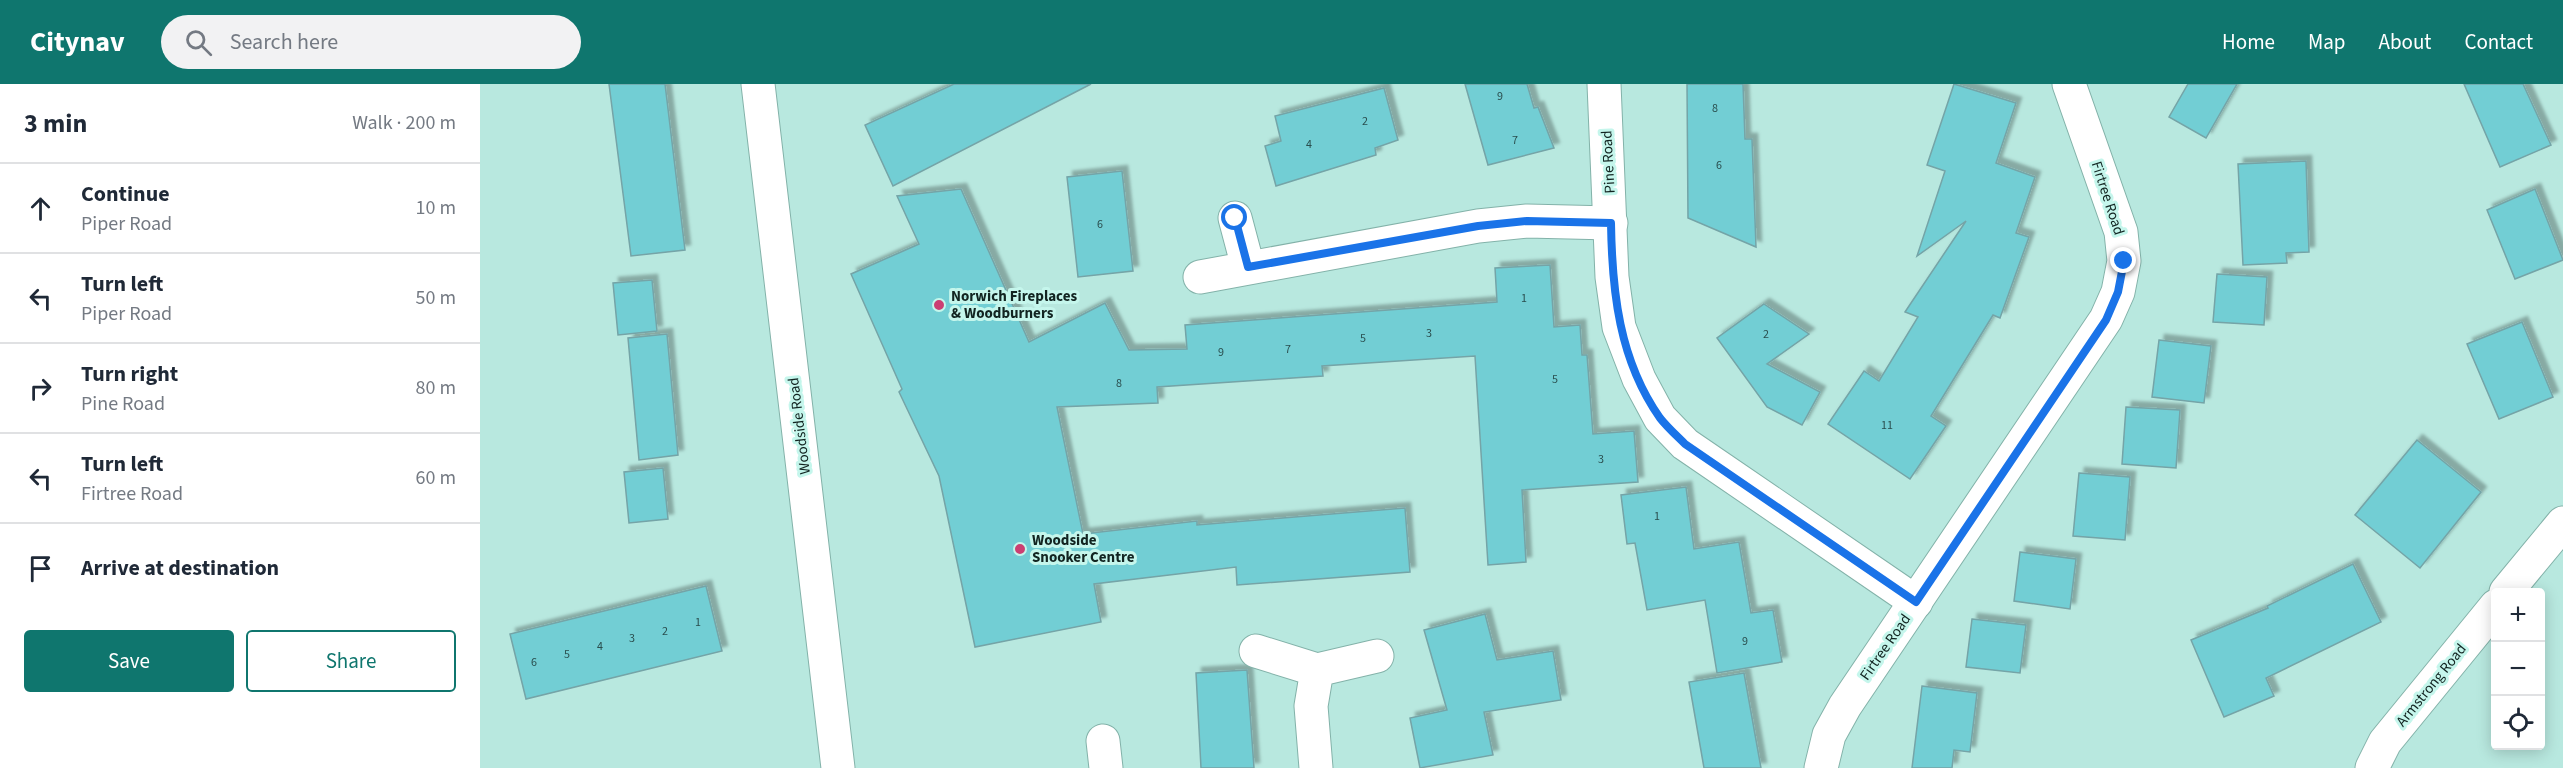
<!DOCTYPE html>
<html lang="en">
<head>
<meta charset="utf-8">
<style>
	:root { --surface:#fff; --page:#f2f2f3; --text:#1f2937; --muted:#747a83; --line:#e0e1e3; --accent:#0f766e }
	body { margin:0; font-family:"Source Sans 3",sans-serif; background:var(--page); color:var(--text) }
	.controls { position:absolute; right:18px; bottom:18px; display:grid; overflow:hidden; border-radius:6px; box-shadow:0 3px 15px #0003 }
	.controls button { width:54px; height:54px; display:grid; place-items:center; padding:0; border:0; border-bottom:2px solid var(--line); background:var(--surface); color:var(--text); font:30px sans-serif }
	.stop { position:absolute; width:18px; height:18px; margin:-14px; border:4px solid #1a73e8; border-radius:50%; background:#fff }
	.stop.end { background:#1a73e8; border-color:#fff; box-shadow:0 2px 6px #0008 }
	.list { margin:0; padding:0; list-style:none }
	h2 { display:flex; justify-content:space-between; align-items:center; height:78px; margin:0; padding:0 24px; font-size:26px }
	h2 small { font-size:20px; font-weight:400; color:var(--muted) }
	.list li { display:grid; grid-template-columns:39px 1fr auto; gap:18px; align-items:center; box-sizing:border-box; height:90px; padding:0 24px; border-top:2px solid var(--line) }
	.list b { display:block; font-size:22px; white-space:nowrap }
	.list p { margin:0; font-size:20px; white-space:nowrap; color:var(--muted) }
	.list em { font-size:20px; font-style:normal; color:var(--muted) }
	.actions { display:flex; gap:12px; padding:18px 24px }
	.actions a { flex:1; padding:14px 0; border:2px solid var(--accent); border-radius:6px; text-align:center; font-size:21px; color:var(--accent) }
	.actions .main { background:var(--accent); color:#fff }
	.icon { flex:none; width:33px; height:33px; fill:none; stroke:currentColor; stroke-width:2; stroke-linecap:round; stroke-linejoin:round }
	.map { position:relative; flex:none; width:2083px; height:684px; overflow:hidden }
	header { display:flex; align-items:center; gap:36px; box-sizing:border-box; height:84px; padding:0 30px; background:var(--accent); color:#fff }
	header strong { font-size:28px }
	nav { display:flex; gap:33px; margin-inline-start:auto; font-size:21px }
	.search { width:420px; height:54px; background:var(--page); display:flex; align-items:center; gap:15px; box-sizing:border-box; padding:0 21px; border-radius:33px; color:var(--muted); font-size:22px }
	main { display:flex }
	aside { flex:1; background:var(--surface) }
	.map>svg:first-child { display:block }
	.building { fill:#72ced4; stroke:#74a4a7; stroke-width:1.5; filter:url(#shadow) }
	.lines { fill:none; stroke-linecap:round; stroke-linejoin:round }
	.minor-casing { stroke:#83b2a9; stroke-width:35 }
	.tertiary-casing { stroke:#83b2a9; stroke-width:35 }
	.minor { stroke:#fff; stroke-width:33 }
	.tertiary { stroke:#fff; stroke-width:33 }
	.route { stroke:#1a73e8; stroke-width:8 }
	.poi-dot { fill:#cb3f73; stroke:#c5f6ec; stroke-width:2 }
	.labels { text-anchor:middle; stroke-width:6; stroke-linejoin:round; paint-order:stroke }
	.number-label { font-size:12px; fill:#2a4e4e }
	.street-label { font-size:15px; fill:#122421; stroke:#c5f6ec }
	.poi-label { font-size:15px; font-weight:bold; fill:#122421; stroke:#c5f6ec; text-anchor:start }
</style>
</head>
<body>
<header>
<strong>Citynav</strong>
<div class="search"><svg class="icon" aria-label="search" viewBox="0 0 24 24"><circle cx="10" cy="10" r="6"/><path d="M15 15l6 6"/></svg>Search here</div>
<nav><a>Home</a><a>Map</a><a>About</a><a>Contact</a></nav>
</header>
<main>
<aside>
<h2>3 min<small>Walk · 200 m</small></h2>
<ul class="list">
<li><svg class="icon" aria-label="ahead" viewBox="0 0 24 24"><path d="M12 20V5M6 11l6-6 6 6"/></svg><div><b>Continue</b><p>Piper Road</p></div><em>10 m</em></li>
<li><svg class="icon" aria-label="left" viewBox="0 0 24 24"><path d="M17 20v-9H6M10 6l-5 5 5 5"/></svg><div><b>Turn left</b><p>Piper Road</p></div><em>50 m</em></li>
<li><svg class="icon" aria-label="right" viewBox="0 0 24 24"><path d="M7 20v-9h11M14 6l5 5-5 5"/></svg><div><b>Turn right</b><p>Pine Road</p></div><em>80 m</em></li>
<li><svg class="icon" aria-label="left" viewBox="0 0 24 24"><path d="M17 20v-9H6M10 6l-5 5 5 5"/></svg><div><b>Turn left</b><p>Firtree Road</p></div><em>60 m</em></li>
<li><svg class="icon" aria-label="arrive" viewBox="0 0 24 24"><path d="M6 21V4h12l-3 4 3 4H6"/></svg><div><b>Arrive at destination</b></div></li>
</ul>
<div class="actions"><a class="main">Save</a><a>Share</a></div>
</aside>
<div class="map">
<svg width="2083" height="684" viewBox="0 0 2083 684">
	<defs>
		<filter id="shadow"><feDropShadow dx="5.5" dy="-5.5" stdDeviation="1.5" flood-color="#0004"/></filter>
	</defs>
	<rect width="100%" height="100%" fill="#b8e8df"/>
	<g class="building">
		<polygon points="129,0 185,0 205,166 151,172"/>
		<polygon points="474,0 611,0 413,102 385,41"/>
		<polygon points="985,0 1047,0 1054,24 1058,23 1074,64 1008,81"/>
		<polygon points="1207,0 1263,0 1265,55 1272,55 1276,163 1208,134"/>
		<polygon points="1474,0 1536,19 1516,79 1555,93 1536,149 1549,153 1520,234 1513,231 1451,332 1466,342 1430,395 1348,340 1384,287 1399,297 1438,233 1425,228 1486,137 1437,172 1465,87 1447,81"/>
		<polygon points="1708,0 1757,0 1726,54 1689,33"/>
		<polygon points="1984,0 2043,0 2071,61 2020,83"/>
		<polygon points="904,4 918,56 895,64 896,71 796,102 785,62 801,57 795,32"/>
		<polygon points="1826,77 1829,168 1806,169 1807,179 1763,181 1758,80"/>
		<polygon points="642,87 653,187 598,193 587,93"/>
		<polygon points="481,105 549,258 625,219 649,266 707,265 705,241 1017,218 1015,184 1070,181 1074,243 1100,241 1102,271 1107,271 1113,350 1154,347 1158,398 1042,406 1046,478 1008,481 995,272 842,282 843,292 677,303 678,319 577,323 603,450 717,437 717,441 925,424 930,488 757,501 756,483 614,500 621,538 495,563 459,392 419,308 422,305 371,190 439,160 417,112"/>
		<polygon points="2055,105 2083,176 2035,195 2007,126"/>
		<polygon points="1737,190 1787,193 1784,241 1733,238"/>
		<polygon points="172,196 177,247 138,251 133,199"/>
		<polygon points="1284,220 1329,250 1287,280 1340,308 1322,341 1287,323 1237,254"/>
		<polygon points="2042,238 2073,313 2019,335 1987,260"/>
		<polygon points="187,250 198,371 159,376 148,254"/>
		<polygon points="1679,256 1731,262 1724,319 1672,313"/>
		<polygon points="1646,323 1700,326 1696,384 1642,380"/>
		<polygon points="1937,356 2001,408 1940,484 1875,431"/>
		<polygon points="183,384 188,435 149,439 144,388"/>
		<polygon points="1599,389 1650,393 1645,456 1593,452"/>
		<polygon points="1206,403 1214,465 1259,458 1271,529 1293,526 1302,578 1237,589 1225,516 1167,526 1155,459 1147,460 1141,411"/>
		<polygon points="1540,468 1596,475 1590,525 1534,517"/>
		<polygon points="1873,480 1901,538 1786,594 1794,612 1744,633 1711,556 1788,524 1787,522"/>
		<polygon points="226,502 242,567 46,615 30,550"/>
		<polygon points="1005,530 1017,576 1073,567 1081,616 1004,628 1013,671 940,684 930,634 967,626 944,546"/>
		<polygon points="1492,535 1546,541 1540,589 1486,583"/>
		<polygon points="767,586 774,684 721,684 716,589"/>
		<polygon points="1264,589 1281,684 1224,684 1209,598"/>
		<polygon points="1442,602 1497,609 1490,668 1474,666 1472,684 1432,684"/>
	</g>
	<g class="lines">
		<defs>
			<g id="minor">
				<polyline points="1124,0 1132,193 1139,243 1159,295 1180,334 1205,360 1436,518"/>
				<polyline points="755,134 768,183"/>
				<polyline points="720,193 998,142 1047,137 1131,139"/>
				<polyline points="2026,508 2083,439"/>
				<polyline points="776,567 837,586"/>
				<polyline points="623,657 626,684"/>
				<polyline points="836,684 831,622 837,586 897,572"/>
				<polyline points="1341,684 1349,651 1365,622 1626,235 1638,208 1644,177 1641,148 1589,0"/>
				<polyline points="1892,684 1905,658 2016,522"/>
			</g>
			<polyline id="tertiary" points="278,0 358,684"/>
		</defs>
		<use href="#minor" class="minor-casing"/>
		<use href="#tertiary" class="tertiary-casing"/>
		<use href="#minor" class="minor"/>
		<use href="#tertiary" class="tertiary"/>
	</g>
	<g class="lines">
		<path class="route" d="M 755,134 L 768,183 L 998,142 L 1047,137 L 1131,139 C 1132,207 1139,276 1180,334 C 1187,343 1197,352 1205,360 L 1436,518 L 1626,236 L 1638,208 L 1644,177"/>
	</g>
	<g class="poi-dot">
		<circle cx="459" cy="221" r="6"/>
		<circle cx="540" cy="465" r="6"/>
	</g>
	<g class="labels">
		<g class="number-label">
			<text x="1020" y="16">9</text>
			<text x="1235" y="28">8</text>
			<text x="885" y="41">2</text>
			<text x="1035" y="60">7</text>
			<text x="829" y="64">4</text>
			<text x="1239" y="85">6</text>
			<text x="620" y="144">6</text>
			<text x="1044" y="218">1</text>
			<text x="949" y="253">3</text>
			<text x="1286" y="254">2</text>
			<text x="883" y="258">5</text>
			<text x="808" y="269">7</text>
			<text x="741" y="272">9</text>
			<text x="1075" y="299">5</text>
			<text x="639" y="303">8</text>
			<text x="1407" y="345">11</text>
			<text x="1121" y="379">3</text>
			<text x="1177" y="436">1</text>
			<text x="218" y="542">1</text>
			<text x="185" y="551">2</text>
			<text x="152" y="558">3</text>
			<text x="1265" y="561">9</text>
			<text x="120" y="566">4</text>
			<text x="87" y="574">5</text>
			<text x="54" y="582">6</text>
		</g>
		<g class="street-label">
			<text transform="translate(1128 78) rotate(-93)" y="5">Pine Road</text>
			<text transform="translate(1628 114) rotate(72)" y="5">Firtree Road</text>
			<text transform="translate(319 342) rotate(-97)" y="5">Woodside Road</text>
			<text transform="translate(1405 563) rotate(-55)" y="5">Firtree Road</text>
			<text transform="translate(1951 601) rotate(-51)" y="5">Armstrong Road</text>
		</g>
		<g class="poi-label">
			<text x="471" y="217">Norwich Fireplaces<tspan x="471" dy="17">&amp; Woodburners</tspan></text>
			<text x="552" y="461">Woodside<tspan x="552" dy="17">Snooker Centre</tspan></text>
		</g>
	</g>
</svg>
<div class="controls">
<button>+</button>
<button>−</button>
<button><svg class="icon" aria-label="locate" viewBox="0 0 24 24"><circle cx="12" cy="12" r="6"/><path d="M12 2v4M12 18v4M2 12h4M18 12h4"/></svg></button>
</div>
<div class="stop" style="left:755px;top:134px"></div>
<div class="stop end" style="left:1644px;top:177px"></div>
</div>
</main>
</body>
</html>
